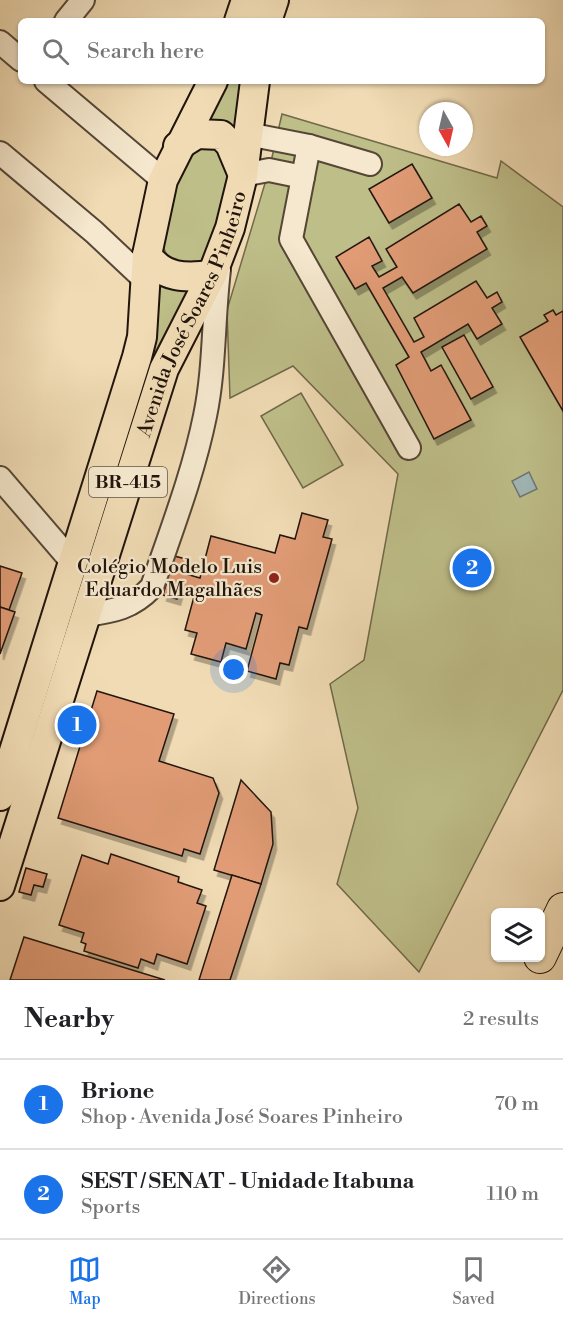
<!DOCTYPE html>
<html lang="en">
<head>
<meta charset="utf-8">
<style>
	:root { --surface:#fff; --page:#f6f6f6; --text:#202124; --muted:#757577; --line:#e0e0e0; --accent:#1a73e8 }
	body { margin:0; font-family:"Libre Bodoni",serif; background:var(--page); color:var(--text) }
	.controls { position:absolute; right:18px; bottom:18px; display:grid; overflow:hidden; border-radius:9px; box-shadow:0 2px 4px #0004 }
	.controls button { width:54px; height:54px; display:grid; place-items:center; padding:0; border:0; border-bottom:2px solid var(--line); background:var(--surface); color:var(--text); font:30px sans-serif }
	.compass { position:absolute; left:419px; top:102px; width:54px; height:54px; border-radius:50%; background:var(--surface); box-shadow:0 2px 4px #0004; rotate:172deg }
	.you { position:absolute; left:234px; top:670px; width:21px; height:21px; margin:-15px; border:4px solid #fff; border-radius:50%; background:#1a73e8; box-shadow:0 0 0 9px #1a73e833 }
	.badge { display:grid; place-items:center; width:39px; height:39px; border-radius:50%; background:var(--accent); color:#fff; font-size:20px; font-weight:700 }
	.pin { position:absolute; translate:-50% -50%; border:3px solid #fff; box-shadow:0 2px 6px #0006 }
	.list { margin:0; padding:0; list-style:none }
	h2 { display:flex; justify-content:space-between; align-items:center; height:78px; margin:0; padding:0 24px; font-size:26px }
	h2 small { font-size:20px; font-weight:400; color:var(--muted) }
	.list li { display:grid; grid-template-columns:39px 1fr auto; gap:18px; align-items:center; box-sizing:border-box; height:90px; padding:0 24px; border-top:2px solid var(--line) }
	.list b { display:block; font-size:22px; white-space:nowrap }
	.list p { margin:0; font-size:20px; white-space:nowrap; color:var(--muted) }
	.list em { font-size:20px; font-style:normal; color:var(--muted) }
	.icon { flex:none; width:33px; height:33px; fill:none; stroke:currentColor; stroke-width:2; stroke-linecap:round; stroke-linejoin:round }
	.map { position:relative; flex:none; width:563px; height:980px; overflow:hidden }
	.search { position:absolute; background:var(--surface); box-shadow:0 2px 4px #0004; left:18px; right:18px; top:18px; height:66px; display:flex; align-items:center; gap:15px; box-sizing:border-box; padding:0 21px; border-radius:9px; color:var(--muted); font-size:22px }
	.sheet { height:258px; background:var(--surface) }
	nav { display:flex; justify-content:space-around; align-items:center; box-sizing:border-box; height:84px; border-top:2px solid var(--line); background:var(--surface); font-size:16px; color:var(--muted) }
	nav a { display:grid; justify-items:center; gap:3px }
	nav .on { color:var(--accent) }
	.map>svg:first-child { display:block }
	.green { fill:#bebe89; stroke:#70694a; stroke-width:1.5 }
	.water { fill:#a0b8b8; stroke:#6d7673; stroke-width:1.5 }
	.building { fill:#e19c76; stroke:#21140c; stroke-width:1.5; filter:url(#shadow) }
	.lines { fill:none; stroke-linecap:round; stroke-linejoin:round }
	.minor-casing { stroke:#554636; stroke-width:26 }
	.major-casing { stroke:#21140c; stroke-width:32 }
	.highway-casing { stroke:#21140c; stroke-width:34 }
	.minor { stroke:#f5e8ce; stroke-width:22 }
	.major { stroke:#f0dbb4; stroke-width:28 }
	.highway { stroke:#f0dbb4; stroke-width:32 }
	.poi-dot { fill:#8f2418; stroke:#f5e8ce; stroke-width:2 }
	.labels { text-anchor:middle; stroke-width:4.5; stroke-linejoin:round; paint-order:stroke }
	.shield { fill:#f5e8ce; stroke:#615446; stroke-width:1.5 }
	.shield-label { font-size:18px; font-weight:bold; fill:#21140c }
	.street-label { font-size:20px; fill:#21140c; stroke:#f5e8ce }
	.poi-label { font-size:20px; fill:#21140c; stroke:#f5e8ce; text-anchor:end }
</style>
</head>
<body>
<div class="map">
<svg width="563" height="980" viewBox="0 0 563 980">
	<defs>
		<filter id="shadow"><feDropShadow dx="3.5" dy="6" stdDeviation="0" flood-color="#0004"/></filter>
	</defs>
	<rect width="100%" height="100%" fill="#f0dbb4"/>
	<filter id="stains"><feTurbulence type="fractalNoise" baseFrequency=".00333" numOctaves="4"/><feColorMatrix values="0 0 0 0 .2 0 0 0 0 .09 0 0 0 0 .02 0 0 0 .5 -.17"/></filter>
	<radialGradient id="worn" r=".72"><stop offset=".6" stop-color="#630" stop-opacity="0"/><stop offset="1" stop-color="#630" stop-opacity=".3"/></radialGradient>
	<g class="green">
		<polygon points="222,81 240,81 239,134 200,123"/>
		<polygon points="282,114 497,178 501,161 563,207 563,690 419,972 337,884 358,808 330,684 364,660 398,474 293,366 230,398 227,310 269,170"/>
		<path d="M 210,144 C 219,150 230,156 232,167 C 237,194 212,241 202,266 L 171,264 L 160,240 L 180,163 L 188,149 Z"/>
		<polygon points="152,274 195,286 155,358"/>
		<polygon points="301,393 343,465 303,488 261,416"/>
	</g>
	<polygon class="water" points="529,472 537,489 520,497 512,481"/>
	<g class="building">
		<polygon points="412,164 432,198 389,223 369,189"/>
		<polygon points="459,204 471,222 481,216 487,226 477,232 487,249 413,293 402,277 383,288 414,342 424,337 414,318 476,281 487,298 497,292 502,302 492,308 502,324 477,339 468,324 421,352 431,371 441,365 471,420 434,439 396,365 409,357 366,283 355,289 336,257 369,237 382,261 372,266 379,277 397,267 386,249"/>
		<polygon points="553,310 556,315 563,311 563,411 520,337 548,321 544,315"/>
		<polygon points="464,335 493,387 471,399 442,347"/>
		<polygon points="302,513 328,520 323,537 332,539 307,629 299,627 289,665 280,663 276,679 247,671 262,615 256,613 246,649 226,643 221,662 191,654 197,633 185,630 195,593 180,589 177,599 163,595 174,556 190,560 186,574 200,578 211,536 275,553 280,535 295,539"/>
		<polygon points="0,566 22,573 9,610 0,607"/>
		<polygon points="0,607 15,612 0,654"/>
		<polygon points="97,691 174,714 159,761 213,778 219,793 200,854 184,849 182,856 58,818"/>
		<polygon points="241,780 271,812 273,844 261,884 214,870"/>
		<polygon points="111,854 179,877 178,882 202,890 197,903 206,906 187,964 157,954 154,964 141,959 138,968 84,951 86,944 81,942 84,933 59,925 82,855 108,864"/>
		<polygon points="26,868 47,874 43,887 34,885 31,895 19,892"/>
		<polygon points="232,875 261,884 230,980 199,980"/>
		<polygon points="24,937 165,980 10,980"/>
	</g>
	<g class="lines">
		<defs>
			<g id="minor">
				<polyline points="66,21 83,0"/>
				<polyline points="0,42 21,60"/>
				<polyline points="46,81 163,180"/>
				<polyline points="248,134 309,146"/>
				<polyline points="0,153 94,232 144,279"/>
				<polyline points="370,164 309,146 291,239 409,448"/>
				<polyline points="243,175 269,170 303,177"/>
				<polyline points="0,478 73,563"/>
				<path d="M 86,615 C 114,611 132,608 152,587 C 171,531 193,475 205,416 C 215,368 213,319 219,270"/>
			</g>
			<g id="major">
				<polyline points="239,21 246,0"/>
				<polyline points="267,21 274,0"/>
				<polyline points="178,146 197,134 221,135 230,144 243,175"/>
				<path d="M 147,255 C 163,279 186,278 212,275"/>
				<polyline points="0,796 137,357 142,337 147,255 163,180 213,81"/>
				<path id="s1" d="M 0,886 L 164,369 L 212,275 L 230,228 L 243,175 L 255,81"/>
			</g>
			<polyline id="highway" points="540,957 563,909"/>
		</defs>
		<use href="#minor" class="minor-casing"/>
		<use href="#major" class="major-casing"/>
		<use href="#highway" class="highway-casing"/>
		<use href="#minor" class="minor"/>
		<use href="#major" class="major"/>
		<use href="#highway" class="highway"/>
	</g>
	<circle class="poi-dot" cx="274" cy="578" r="6"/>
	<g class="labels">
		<rect class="shield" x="89" y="467" width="78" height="30" rx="4.5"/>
		<g class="shield-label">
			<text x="128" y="488">BR-415</text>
		</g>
		<g class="street-label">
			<text dy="7" stroke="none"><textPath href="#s1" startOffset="604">Avenida José Soares Pinheiro</textPath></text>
		</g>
		<g class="poi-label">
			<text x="262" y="573">Colégio Modelo Luis<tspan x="262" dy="23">Eduardo Magalhães</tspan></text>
		</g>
	</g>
	<rect width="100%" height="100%" filter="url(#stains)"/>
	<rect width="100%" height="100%" fill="url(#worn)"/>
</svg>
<div class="controls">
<button><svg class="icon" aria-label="layers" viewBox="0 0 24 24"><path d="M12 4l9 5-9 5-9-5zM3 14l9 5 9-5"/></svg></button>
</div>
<svg class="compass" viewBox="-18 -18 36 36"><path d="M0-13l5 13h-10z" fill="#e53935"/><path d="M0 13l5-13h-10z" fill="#757577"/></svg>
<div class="you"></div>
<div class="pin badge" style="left:77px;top:725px">1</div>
<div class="pin badge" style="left:472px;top:568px">2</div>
<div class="search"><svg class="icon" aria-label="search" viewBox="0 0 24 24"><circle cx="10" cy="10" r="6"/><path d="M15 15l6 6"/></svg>Search here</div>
</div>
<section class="sheet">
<h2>Nearby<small>2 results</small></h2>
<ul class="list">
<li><span class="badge">1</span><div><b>Brione</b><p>Shop · Avenida José Soares Pinheiro</p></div><em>70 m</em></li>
<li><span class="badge">2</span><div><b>SEST / SENAT - Unidade Itabuna</b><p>Sports</p></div><em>110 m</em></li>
</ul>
</section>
<nav>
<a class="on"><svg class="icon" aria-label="map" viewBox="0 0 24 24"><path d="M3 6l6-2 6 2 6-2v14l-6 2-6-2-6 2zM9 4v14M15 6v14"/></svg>Map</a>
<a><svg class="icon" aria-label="directions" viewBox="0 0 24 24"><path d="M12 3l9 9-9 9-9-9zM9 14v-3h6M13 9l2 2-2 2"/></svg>Directions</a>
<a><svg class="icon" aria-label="saved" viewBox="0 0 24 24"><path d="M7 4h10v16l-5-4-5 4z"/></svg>Saved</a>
</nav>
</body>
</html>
